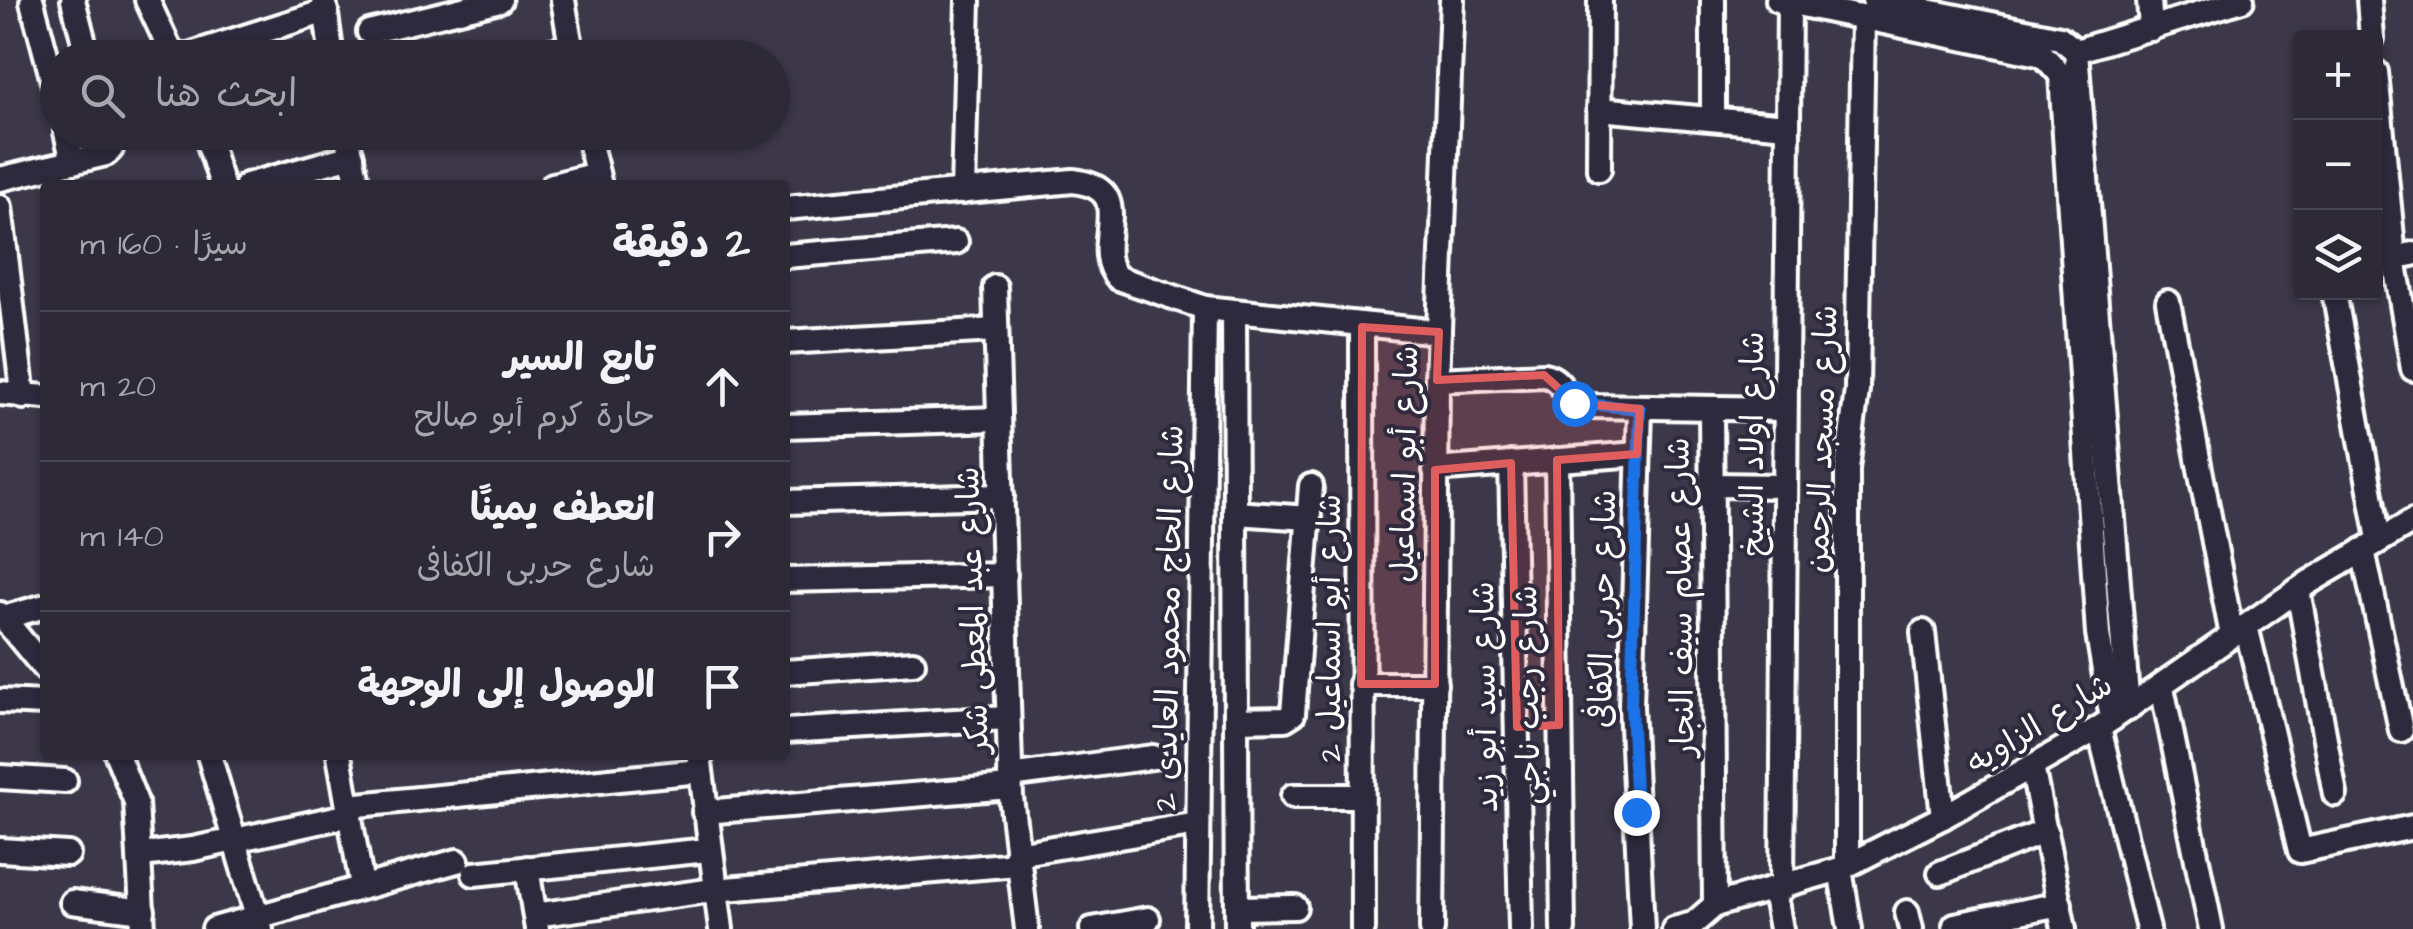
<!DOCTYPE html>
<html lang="ar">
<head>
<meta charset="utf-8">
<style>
	:root { --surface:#2d2937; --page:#393542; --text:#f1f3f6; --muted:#a7a6ad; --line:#484552 }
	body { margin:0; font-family:"Architects Daughter","Playpen Sans Arabic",sans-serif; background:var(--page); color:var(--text); direction:rtl }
	.controls { position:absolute; right:30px; top:30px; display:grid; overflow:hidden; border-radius:10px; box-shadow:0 2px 8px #0004 }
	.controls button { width:90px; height:90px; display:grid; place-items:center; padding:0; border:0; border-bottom:2px solid var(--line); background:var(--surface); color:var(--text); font:50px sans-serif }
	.stop { position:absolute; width:30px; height:30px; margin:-22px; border:8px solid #1a73e8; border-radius:50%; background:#fff }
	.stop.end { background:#1a73e8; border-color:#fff; box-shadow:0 2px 10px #0008 }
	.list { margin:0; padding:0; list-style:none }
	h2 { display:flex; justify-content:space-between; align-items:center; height:130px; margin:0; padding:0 40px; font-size:42px }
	h2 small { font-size:32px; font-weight:400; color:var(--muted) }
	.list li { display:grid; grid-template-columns:65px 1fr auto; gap:30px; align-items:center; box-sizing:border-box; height:150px; padding:0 40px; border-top:2px solid var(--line) }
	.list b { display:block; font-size:38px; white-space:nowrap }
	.list p { margin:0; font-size:32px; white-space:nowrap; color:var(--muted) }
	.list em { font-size:32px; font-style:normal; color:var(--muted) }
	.icon { flex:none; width:55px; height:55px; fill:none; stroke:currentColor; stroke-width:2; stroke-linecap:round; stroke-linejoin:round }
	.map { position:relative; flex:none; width:2413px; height:929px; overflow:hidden; direction:ltr }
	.search { position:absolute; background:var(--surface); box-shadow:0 2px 8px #0004; left:40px; top:40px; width:750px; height:110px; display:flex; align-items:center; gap:25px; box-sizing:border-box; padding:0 35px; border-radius:55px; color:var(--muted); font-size:38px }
	.panel { position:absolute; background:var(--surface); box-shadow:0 2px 8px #0004; left:40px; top:180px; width:750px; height:580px; border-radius:10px; direction:rtl }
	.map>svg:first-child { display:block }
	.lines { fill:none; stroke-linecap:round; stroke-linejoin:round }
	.minor-casing { stroke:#fff; stroke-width:30 }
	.minor { stroke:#2f2a3d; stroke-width:22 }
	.route { stroke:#1a73e8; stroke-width:12 }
	.marked { fill:#e05e5e; fill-opacity:0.2; stroke:#e05e5e; stroke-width:8; stroke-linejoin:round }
	.labels { text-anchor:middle; stroke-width:8; stroke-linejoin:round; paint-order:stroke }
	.street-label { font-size:32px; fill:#fff; stroke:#2f2a3d }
</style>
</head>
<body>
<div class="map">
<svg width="2413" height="929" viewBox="0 0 2413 929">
	<rect width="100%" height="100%" fill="#3c3749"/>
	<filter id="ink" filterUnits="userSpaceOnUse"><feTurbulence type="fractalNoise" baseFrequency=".01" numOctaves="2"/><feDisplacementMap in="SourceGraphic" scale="20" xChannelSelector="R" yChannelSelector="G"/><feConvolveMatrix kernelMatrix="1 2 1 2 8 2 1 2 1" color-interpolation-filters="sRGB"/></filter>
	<g filter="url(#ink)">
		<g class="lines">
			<defs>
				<g id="minor">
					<polyline points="73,0 88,58"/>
					<polyline points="147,0 174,58"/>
					<polyline points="324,0 332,58"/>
					<polyline points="563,0 573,58"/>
					<polyline points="1778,0 2043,55 2061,75 2098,634 2112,719"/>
					<polyline points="1874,0 2060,38 2076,51 2128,709"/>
					<polyline points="2149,0 2151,29"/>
					<polyline points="2369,0 2372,38"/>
					<polyline points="32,2 58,100"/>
					<polyline points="369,32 500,0"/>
					<polyline points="2076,51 2242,0"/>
					<polyline points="179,58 326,11"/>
					<polyline points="524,58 571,46"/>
					<polyline points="2376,72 2394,258 2413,369"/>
					<polyline points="1599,109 1787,126"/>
					<polyline points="1713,119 1713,0"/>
					<polyline points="66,132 73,162"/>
					<polyline points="205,132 222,185"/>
					<polyline points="346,132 358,185"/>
					<polyline points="587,132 600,185"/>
					<polyline points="1599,169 1600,0"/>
					<polyline points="0,179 106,154 111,149 108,132"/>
					<polyline points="247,185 352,156"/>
					<polyline points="553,185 597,174"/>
					<polyline points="963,192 968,0"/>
					<polyline points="0,207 23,397"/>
					<path d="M 785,208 L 1073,181 C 1142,189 1087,246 1118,278 L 1205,308 L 1439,332"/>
					<polyline points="785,256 956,242"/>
					<polyline points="2376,261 2413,254"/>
					<polyline points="995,287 1011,797 1027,929"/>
					<polyline points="2334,292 2379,539"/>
					<polyline points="2168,302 2232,636"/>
					<polyline points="1234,312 1237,929"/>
					<polyline points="1362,327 1363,929"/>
					<polyline points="785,342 996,330"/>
					<path d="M 1437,380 L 1544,375 C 1563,378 1564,400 1585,406 L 1785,409"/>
					<polyline points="0,393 45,397"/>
					<polyline points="1640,409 1631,706 1642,929"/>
					<polyline points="1711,409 1715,905"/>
					<polyline points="785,426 999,419"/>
					<polyline points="1557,460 1563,929"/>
					<polyline points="1511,463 1521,929"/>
					<polyline points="1435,470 1637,454"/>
					<polyline points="1712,485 1784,486"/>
					<polyline points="785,502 1002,496"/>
					<polyline points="1235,513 1309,518"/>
					<polyline points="2363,550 2401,730"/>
					<polyline points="785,580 1005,575"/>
					<polyline points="2298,590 2335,794"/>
					<polyline points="0,614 45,669"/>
					<polyline points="3,618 45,606"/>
					<polyline points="2246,626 2300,851 2413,827"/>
					<polyline points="1923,632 1943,817"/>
					<polyline points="785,672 913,663"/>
					<polyline points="1361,684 1435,684"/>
					<polyline points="2162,687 2211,929"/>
					<polyline points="0,701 45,703"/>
					<polyline points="1236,720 1285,719 1293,714 1311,486"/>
					<polyline points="2099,728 2148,929"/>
					<polyline points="785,731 1007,718"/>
					<polyline points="117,755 136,802 143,929"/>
					<polyline points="209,755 261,929"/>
					<polyline points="339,755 362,886"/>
					<polyline points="699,755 721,929"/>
					<polyline points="2032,766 2064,929"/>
					<polyline points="1010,776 1153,757"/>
					<polyline points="0,777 65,781"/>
					<polyline points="1293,796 1362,796"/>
					<polyline points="348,806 700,771"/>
					<polyline points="704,812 1010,787"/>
					<polyline points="0,850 68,854"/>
					<polyline points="1016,854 1198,824"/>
					<polyline points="141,855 193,849 350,815"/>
					<polyline points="1847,865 1847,469 1857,390 1863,16"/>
					<polyline points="527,868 537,929"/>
					<polyline points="1840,869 1850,929"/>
					<polyline points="1940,873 2046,831"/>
					<polyline points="474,874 708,850"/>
					<polyline points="1782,889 1789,0"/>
					<polyline points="1774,891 1781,929"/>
					<polyline points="72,902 143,911"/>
					<polyline points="1237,908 1295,907"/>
					<polyline points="1907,912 1911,929"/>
					<polyline points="535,915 714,890 1017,864"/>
					<polyline points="1955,925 2060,904"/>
					<polyline points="214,929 457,861"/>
					<polyline points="1092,929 1148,919"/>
					<polyline points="1197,929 1205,308"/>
					<polyline points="1432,929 1437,380 1452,0"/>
					<polyline points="1674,929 1693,924 1715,905 1840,869 1943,817 2099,728 2308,583 2413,521"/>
				</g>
			</defs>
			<use href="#minor" class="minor-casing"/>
			<use href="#minor" class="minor"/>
		</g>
	</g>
	<g class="lines" filter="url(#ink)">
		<polyline class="route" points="1574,403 1640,409 1631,706 1636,812"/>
	</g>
	<path class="marked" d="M 1362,327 L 1439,332 L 1437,380 L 1544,375 L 1575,403 L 1640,409 L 1637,454 L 1557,460 L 1559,725 L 1517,727 L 1511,463 L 1435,470 L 1435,684 L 1361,684 Z"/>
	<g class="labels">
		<g class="street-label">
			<text transform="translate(1821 439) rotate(-88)" y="11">شارع مسجد الرحمن</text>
			<text transform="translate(1752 444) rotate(-90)" y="11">شارع اولاد الشيخ</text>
			<text transform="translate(1404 464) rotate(-89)" y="11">شارع أبو اسماعيل</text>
			<text transform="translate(1680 597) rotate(-91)" y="11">شارع عصام سيف النجار</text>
			<text transform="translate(1602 609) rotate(-89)" y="11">شارع حربى الكفافى</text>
			<text transform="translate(972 610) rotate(-92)" y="11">شارع عبد المعطى شكر</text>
			<text transform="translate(1168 618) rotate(-89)" y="11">شارع الحاج محمود العايدى 2</text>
			<text transform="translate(1329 628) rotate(-90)" y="11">شارع أبو اسماعيل 2</text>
			<text transform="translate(1527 695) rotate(-91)" y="11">شارع رجب ناجي</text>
			<text transform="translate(1484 697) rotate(-91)" y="11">شارع سيد أبو زيد</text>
			<text transform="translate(2039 723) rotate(-31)" y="11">شارع الزاويه</text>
		</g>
	</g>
</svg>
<div class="controls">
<button>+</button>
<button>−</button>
<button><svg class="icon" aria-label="layers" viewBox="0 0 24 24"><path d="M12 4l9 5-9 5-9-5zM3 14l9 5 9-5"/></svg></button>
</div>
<div class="stop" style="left:1574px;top:403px"></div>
<div class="stop end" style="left:1636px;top:812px"></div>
<div class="search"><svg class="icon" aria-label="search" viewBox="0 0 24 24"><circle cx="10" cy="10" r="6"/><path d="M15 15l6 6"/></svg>ابحث هنا</div>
<section class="panel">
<h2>2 دقيقة<small>سيرًا · 160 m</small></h2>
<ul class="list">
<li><svg class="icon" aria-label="ahead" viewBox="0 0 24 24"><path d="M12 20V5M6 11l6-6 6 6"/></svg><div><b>تابع السير</b><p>حارة كرم أبو صالح</p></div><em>20 m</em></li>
<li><svg class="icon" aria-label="right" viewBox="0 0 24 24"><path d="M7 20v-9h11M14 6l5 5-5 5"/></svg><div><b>انعطف يمينًا</b><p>شارع حربى الكفافى</p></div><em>140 m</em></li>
<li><svg class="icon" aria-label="arrive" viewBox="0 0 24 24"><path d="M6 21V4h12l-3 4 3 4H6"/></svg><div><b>الوصول إلى الوجهة</b></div></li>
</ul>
</section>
</div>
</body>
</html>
